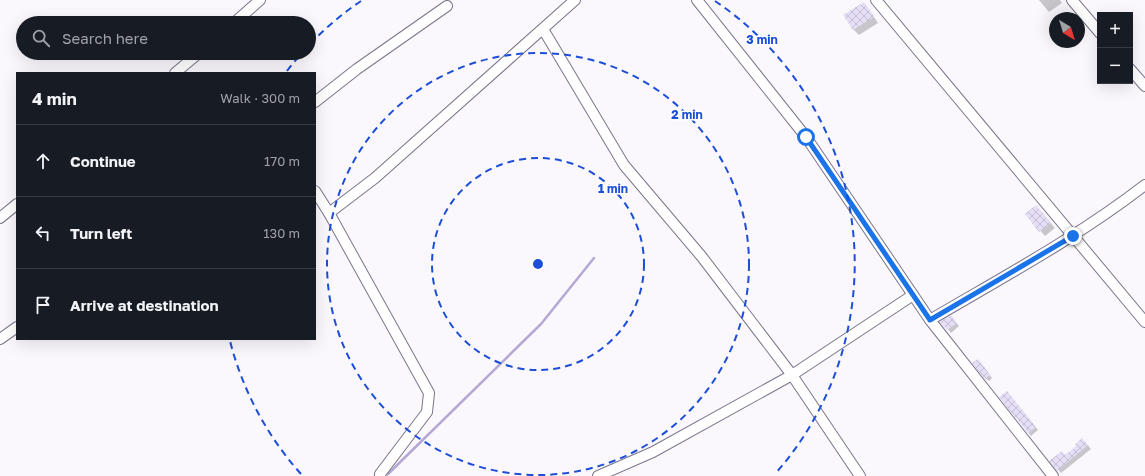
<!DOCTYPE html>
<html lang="en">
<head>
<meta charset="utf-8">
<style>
	:root { --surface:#171b24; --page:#20242c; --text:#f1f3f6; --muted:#9ea1a6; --line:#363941 }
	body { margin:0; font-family:"Golos Text",sans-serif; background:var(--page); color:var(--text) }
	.controls { position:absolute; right:12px; top:12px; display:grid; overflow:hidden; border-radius:0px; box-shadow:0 4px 16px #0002 }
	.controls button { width:36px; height:36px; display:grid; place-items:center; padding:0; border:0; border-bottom:1px solid var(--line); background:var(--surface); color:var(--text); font:20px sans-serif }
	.compass { position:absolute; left:1049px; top:12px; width:36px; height:36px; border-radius:50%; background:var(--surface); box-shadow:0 4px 16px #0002; rotate:142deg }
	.stop { position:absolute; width:12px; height:12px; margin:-9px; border:3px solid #1a73e8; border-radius:50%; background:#fff }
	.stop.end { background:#1a73e8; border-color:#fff; box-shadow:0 1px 4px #0008 }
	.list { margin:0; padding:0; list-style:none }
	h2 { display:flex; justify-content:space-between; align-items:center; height:52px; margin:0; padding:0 16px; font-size:17px }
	h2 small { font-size:13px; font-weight:400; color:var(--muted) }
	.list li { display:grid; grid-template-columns:26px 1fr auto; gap:12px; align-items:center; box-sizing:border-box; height:72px; padding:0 16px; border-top:1px solid var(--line) }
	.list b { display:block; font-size:15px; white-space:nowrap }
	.list em { font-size:13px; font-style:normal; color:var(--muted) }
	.icon { flex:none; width:22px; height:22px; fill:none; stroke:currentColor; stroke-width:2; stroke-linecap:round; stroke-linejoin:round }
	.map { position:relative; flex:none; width:1145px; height:476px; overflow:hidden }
	.search { position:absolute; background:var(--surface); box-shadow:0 4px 16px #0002; left:16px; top:16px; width:300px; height:44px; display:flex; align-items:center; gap:10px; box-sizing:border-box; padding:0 14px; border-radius:22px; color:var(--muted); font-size:15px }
	.panel { position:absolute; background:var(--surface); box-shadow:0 4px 16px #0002; left:16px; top:72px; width:300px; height:268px; border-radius:0px }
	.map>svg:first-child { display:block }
	.shadow { fill:#0003 }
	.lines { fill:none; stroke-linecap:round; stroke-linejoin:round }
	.stream { stroke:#b6a8d5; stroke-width:2.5 }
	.building { fill:url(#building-cross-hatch) }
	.minor-casing { stroke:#7b758b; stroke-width:12 }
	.minor { stroke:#fff; stroke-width:10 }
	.route { stroke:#1a73e8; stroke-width:5 }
	.ring { fill:none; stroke:#1d4ed8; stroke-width:2; stroke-dasharray:7 5 }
	.centre { fill:#1d4ed8; stroke:#fff; stroke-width:2 }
	.ring-label { font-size:12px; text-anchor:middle; font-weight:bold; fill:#1d4ed8; stroke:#fff; stroke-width:3; stroke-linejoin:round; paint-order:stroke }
</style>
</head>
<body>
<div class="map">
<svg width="1145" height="476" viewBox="0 0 1145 476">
	<defs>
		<pattern id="building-cross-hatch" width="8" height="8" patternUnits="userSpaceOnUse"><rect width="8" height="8" fill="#e5def6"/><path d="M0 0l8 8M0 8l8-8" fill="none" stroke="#c4bed3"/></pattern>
	</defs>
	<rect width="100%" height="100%" fill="#faf8fd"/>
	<g class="shadow">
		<polygon points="1039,0 1060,0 1062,3 1049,12"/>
		<polygon points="864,3 868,8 878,23 859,35 854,30 845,15"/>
		<polygon points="1036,206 1055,228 1045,236 1026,214"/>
		<polygon points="954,320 959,326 951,333 942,322"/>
		<polygon points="981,363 992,378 989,381 985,378"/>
		<polygon points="1010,395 1038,430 1031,436 1001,397"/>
		<polygon points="1086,443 1091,449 1061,473 1051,461 1065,456"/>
	</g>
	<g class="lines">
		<polyline class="stream" points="383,475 388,474 541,324 594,258"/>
	</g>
	<g class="building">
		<polygon points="864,2 874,17 853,30 843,15"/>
		<polygon points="1036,205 1051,223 1039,232 1025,214"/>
		<polygon points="951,315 957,323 947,330 940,322"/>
		<polygon points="978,359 990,375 985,379 972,363"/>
		<polygon points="1007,391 1036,427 1028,433 999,397"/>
		<polygon points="1082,438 1088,445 1057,471 1049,461 1062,451 1065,455 1076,446 1075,445"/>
	</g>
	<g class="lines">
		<defs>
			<g id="minor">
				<polyline points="697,0 806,137 930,320 1053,476"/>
				<polyline points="876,0 1145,322"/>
				<polyline points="1072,0 1100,33"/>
				<polyline points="234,23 260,0"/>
				<polyline points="543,29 624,165 702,257 792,375 860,476"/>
				<polyline points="1130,69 1145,86"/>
				<polyline points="175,73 199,53"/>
				<polyline points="315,102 357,69 447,6"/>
				<polyline points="315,191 329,213 429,393 427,412 380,474 380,476"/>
				<polyline points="329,213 375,178 575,0"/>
				<polyline points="0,218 17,204"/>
				<path d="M 930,320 C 1003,277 1078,237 1145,185"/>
				<polyline points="0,339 17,327"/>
				<polyline points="598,476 653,452 792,375 913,295"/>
			</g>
		</defs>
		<use href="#minor" class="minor-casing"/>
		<use href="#minor" class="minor"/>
	</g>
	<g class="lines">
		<polyline class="route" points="806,137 930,320 1073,236"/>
	</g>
	<g class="ring">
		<circle cx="538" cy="264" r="106"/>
		<circle cx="538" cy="264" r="211"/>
		<path d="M301 474A317 317 0 0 1 230 341M287 71A317 317 0 0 1 301 54M310 44A317 317 0 0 1 361 1M715 1A317 317 0 0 1 775 474"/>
	</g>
	<circle cx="538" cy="264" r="6" class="centre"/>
	<g class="ring-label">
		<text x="762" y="44">3 min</text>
		<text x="687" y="119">2 min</text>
		<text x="613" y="193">1 min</text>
	</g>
</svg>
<div class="controls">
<button>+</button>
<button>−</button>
</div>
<svg class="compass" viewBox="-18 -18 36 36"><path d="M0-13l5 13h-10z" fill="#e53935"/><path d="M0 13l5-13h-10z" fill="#9ea1a6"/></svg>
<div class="stop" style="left:806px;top:137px"></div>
<div class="stop end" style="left:1073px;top:236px"></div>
<div class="search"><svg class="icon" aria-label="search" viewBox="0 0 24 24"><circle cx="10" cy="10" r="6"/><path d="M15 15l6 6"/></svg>Search here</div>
<section class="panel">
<h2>4 min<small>Walk · 300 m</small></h2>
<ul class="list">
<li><svg class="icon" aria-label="ahead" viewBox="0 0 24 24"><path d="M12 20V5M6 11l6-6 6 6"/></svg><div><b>Continue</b></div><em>170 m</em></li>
<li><svg class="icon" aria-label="left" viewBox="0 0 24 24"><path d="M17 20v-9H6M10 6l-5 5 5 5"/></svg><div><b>Turn left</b></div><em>130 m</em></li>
<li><svg class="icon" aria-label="arrive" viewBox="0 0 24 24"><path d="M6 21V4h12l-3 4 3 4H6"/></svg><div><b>Arrive at destination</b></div></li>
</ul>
</section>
</div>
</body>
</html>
